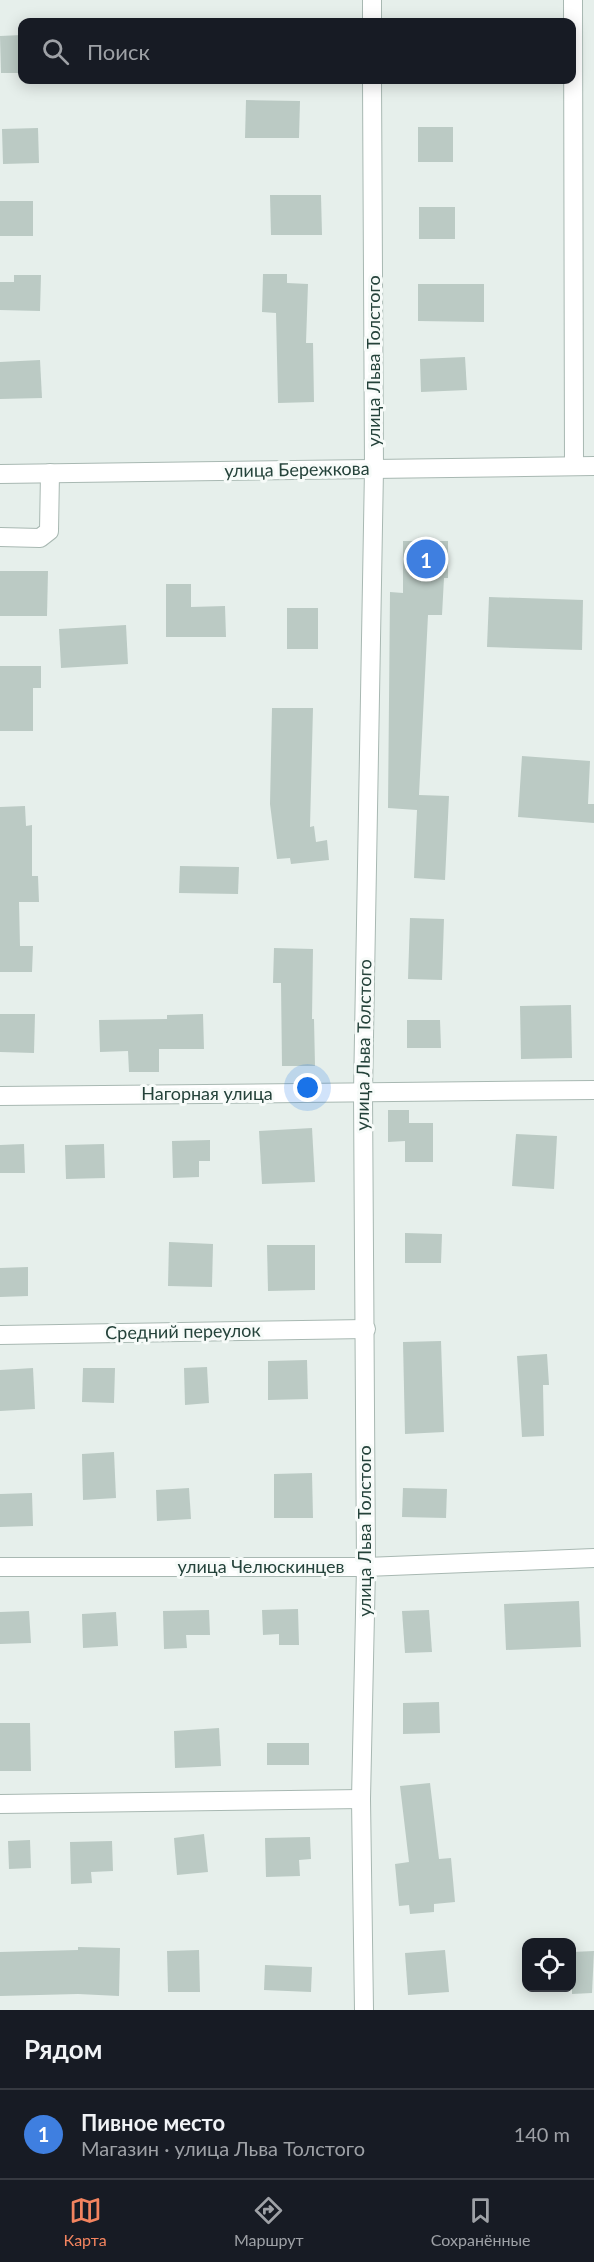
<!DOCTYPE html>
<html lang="ru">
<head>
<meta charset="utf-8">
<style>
	:root { --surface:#171b24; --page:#242831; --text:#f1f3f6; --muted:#9ea1a6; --line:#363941; --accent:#f4845f }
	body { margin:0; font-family:Lato,sans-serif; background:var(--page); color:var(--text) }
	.controls { position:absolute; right:18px; bottom:18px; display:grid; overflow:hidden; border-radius:12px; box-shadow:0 3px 15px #0003 }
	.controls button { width:54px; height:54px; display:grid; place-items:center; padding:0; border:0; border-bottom:2px solid var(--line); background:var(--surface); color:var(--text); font:30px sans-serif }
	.you { position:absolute; left:308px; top:1088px; width:21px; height:21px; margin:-15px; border:4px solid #fff; border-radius:50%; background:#1a73e8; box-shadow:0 0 0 9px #1a73e833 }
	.badge { display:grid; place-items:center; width:39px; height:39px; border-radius:50%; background:var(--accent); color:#fff; font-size:20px; font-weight:700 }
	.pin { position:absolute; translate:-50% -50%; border:3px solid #fff; box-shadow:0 2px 6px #0006 }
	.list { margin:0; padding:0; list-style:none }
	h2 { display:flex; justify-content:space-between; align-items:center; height:78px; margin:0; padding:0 24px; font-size:26px }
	h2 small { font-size:20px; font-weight:400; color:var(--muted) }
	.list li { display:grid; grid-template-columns:39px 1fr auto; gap:18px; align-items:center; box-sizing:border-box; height:90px; padding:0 24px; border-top:2px solid var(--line) }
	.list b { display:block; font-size:22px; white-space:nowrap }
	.list p { margin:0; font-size:20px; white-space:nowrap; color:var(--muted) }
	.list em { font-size:20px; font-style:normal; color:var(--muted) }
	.icon { flex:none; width:33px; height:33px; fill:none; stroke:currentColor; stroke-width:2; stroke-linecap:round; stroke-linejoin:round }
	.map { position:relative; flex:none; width:594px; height:2010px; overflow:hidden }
	.search { position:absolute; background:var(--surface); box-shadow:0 3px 15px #0003; left:18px; right:18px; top:18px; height:66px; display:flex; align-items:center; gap:15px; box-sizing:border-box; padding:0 21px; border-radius:12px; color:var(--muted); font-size:22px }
	.sheet { height:168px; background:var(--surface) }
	nav { display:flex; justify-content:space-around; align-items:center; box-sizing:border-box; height:84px; border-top:2px solid var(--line); background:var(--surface); font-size:16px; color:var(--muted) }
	nav a { display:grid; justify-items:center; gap:3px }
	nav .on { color:var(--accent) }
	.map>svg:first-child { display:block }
	.building { fill:#bbcac4 }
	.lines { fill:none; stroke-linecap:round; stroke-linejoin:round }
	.minor-casing { stroke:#a8b8b2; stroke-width:20 }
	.minor { stroke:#fff; stroke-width:18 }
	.labels { text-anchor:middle; stroke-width:6; stroke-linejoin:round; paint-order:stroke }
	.street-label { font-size:18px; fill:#24423a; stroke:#f7fbf9 }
</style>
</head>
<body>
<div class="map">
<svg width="594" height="2010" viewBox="0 0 594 2010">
	<rect width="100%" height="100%" fill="#e6efeb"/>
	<g class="building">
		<polygon points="22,35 22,73 1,73 0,36"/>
		<polygon points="246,100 300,101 299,138 245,138"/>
		<rect x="418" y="127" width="35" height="35"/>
		<polygon points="38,128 39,163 3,164 2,129"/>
		<polygon points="270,195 321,195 322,235 271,235"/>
		<rect x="0" y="201" width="33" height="35"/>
		<rect x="419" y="207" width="36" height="32"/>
		<polygon points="263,274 287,274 287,283 308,284 306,343 313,343 314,402 278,403 276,313 262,312"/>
		<polygon points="14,275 41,275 40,311 0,310 0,282 14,282"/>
		<polygon points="418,284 484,284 484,322 418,321"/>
		<polygon points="465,357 467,390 421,392 420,359"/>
		<polygon points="40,360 42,398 0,399 0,362"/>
		<polygon points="403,541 448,541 448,578 444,578 442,615 428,615 419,795 449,796 445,880 414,878 417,810 388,808 390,592 403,593"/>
		<polygon points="0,571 48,571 47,616 0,616"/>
		<polygon points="166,584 191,584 191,607 225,606 226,637 166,637"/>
		<polygon points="489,597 583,600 582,650 487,647"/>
		<rect x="287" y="608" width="31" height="41"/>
		<polygon points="126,625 128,664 61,668 59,629"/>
		<polygon points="0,666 41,666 41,688 33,688 33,731 0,731"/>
		<polygon points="272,708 313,708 310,827 314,826 316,842 327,840 329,860 291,864 290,858 277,859 270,804"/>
		<polygon points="522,756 590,761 588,804 594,804 594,823 518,817"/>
		<polygon points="25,806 26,826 32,825 32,876 38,876 39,902 19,902 20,946 33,946 32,972 0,972 0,807"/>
		<polygon points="180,866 239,867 238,894 179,893"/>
		<polygon points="410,918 444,919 442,980 408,979"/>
		<polygon points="274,948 313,949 312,1019 314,1019 315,1066 282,1066 281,983 273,983"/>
		<polygon points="571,1005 572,1058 521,1059 520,1006"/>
		<polygon points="0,1014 35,1014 34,1053 0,1052"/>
		<polygon points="203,1014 204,1049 159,1049 159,1072 129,1072 128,1051 100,1052 99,1020 167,1019 167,1015"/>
		<polygon points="407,1020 440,1020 441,1048 407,1048"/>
		<polygon points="388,1110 409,1110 409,1123 433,1123 433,1162 405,1162 405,1141 388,1142"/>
		<polygon points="312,1128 315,1182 262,1184 259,1131"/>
		<polygon points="516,1134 557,1136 554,1189 512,1186"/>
		<polygon points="210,1140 210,1161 199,1161 199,1177 173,1178 172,1141"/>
		<polygon points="24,1144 25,1173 0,1173 0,1145"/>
		<polygon points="104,1144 105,1178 66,1179 65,1145"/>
		<polygon points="405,1233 442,1234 441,1263 405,1263"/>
		<polygon points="169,1242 213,1244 212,1287 168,1286"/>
		<polygon points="267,1245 315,1245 315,1290 268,1291"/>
		<polygon points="28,1267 28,1296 0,1297 0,1268"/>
		<polygon points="441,1341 444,1432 405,1434 403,1342"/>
		<polygon points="547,1354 549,1385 543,1385 544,1436 522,1437 517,1356"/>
		<polygon points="307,1360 308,1399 268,1400 268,1361"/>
		<polygon points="207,1367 209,1403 185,1405 184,1368"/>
		<polygon points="33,1368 35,1409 0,1411 0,1370"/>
		<polygon points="83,1368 115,1368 114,1403 82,1402"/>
		<polygon points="114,1452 116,1498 83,1500 82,1454"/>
		<polygon points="312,1473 313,1518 274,1518 274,1474"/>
		<polygon points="189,1488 191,1519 157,1521 156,1490"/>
		<polygon points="403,1488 447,1489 446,1518 402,1517"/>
		<polygon points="32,1493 33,1526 0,1527 0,1494"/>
		<polygon points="579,1601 581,1647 506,1650 504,1604"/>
		<polygon points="298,1609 299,1645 279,1645 279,1634 263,1635 262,1610"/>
		<polygon points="209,1610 210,1635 186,1635 187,1648 164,1649 163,1611"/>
		<polygon points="429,1610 432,1652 405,1653 402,1611"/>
		<polygon points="29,1611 31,1643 0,1644 0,1612"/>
		<polygon points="116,1612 118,1646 83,1648 82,1614"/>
		<polygon points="439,1702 440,1733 403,1734 403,1703"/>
		<polygon points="0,1723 30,1723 31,1771 0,1771"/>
		<polygon points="219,1728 221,1766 175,1768 174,1731"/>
		<rect x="267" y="1743" width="42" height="22"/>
		<polygon points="430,1783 439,1859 451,1858 455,1902 434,1904 434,1912 410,1914 409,1905 399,1906 395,1864 409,1862 400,1786"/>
		<polygon points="204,1834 208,1872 177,1875 174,1838"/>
		<polygon points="310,1837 311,1859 299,1860 300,1876 266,1877 265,1838"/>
		<polygon points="30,1840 31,1868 9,1869 8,1841"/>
		<polygon points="112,1841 113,1871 91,1872 92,1883 71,1884 70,1842"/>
		<polygon points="78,1947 120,1948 119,1996 78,1994 0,1996 0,1952 78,1950"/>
		<polygon points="199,1950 200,1992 168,1992 167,1951"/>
		<polygon points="445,1950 449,1992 408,1995 405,1953"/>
		<polygon points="594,1951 592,1993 572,1994 572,1952"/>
		<polygon points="265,1965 312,1967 311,1992 264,1990"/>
	</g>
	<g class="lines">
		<defs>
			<g id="minor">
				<polyline points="372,0 372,22"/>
				<polyline points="573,0 574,466"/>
				<polyline points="0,474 594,466"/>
				<polyline points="0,537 40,538 49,531 50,473"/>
				<polyline points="0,1096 594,1090"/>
				<polyline points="0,1335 366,1329"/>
				<polyline points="0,1567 366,1567 594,1558"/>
				<polyline points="0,1804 361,1799"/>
				<polyline points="364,2010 361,1799 366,1567 363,1093 374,469 372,80"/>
			</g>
		</defs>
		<use href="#minor" class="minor-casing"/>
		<use href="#minor" class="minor"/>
	</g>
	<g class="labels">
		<g class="street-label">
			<text transform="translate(374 361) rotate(-90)" y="6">улица Льва Толстого</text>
			<text transform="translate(297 470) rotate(-1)" y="6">улица Бережкова</text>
			<text transform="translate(364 1045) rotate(-89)" y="6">улица Льва Толстого</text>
			<text x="207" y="1100">Нагорная улица</text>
			<text transform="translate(183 1332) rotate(-1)" y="6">Средний переулок</text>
			<text transform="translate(365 1531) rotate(-90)" y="6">улица Льва Толстого</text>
			<text x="261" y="1573">улица Челюскинцев</text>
		</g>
	</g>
</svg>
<div class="controls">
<button><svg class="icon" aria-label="locate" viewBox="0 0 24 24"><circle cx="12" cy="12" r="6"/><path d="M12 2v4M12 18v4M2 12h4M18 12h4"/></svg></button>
</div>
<div class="you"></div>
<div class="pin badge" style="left:426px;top:559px;background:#3f7fe0">1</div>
<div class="search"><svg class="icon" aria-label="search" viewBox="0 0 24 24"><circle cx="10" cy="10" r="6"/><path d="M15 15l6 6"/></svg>Поиск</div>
</div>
<section class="sheet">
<h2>Рядом<small></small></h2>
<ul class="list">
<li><span class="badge" style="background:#3f7fe0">1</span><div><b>Пивное место</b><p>Магазин · улица Льва Толстого</p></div><em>140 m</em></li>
</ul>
</section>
<nav>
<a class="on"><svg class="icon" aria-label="map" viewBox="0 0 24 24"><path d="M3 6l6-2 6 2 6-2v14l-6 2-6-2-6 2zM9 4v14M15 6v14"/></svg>Карта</a>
<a><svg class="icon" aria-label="directions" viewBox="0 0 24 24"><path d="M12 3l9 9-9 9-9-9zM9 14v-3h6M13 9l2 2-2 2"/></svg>Маршрут</a>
<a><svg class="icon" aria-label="saved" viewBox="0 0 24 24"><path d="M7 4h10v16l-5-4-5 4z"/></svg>Сохранённые</a>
</nav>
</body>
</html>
